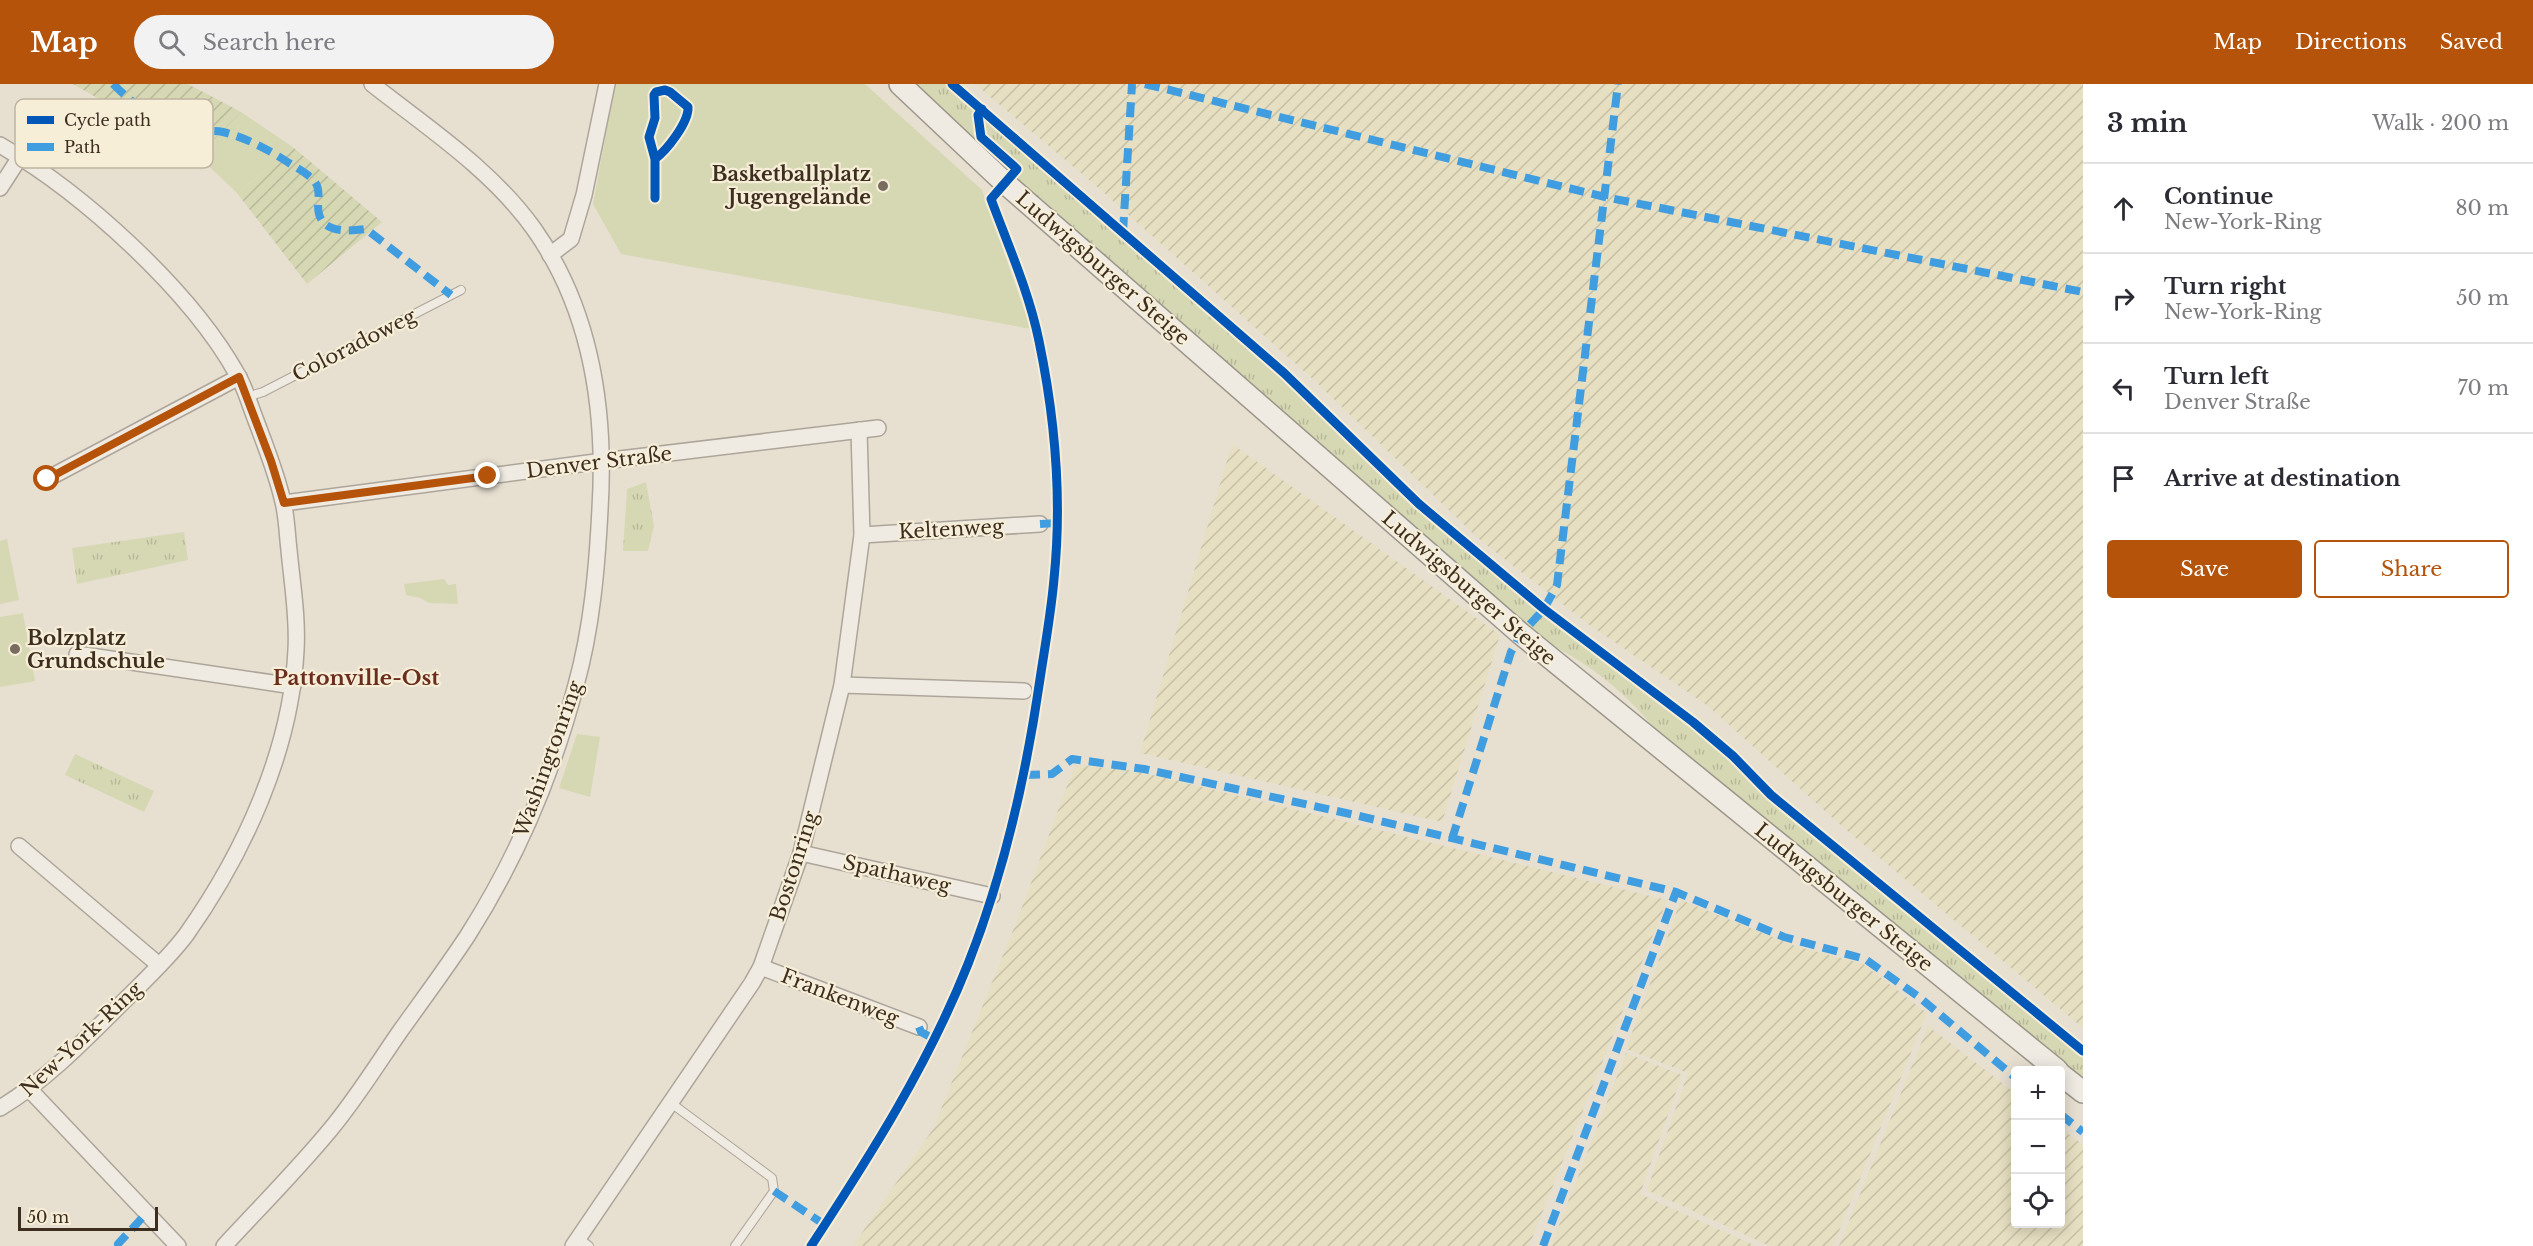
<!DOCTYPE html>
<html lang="en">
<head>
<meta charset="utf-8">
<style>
	:root { --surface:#fff; --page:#f2f2f3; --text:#2b2b33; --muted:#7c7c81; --line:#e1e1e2; --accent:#b45309 }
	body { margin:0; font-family:"Libre Baskerville",serif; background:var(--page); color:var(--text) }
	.controls { position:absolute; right:18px; bottom:18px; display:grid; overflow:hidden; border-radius:6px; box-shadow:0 3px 15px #0003 }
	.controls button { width:54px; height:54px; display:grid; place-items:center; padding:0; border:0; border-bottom:2px solid var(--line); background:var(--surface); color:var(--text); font:30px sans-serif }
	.scale { position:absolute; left:18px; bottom:15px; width:140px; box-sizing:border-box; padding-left:6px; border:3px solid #3d2e20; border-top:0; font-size:16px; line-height:21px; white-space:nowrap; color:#3d2e20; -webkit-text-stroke:4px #f7eed8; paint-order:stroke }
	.stop { position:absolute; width:18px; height:18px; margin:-14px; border:4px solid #b45309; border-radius:50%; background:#fff }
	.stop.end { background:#b45309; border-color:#fff; box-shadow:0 2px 6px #0008 }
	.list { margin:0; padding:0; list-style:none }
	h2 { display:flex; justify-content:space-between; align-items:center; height:78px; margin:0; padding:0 24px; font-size:26px }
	h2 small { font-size:20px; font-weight:400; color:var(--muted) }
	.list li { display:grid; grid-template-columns:39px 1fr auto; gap:18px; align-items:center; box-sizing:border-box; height:90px; padding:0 24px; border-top:2px solid var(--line) }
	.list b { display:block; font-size:22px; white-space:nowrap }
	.list p { margin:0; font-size:20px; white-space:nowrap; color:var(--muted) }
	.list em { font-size:20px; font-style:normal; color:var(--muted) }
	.actions { display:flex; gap:12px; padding:18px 24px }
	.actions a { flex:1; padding:14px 0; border:2px solid var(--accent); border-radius:6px; text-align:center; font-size:21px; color:var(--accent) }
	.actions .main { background:var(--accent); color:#fff }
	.icon { flex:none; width:33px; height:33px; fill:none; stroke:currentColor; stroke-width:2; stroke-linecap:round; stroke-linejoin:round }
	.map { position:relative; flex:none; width:2083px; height:1162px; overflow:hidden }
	header { display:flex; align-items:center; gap:36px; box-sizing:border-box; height:84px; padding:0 30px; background:var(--accent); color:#fff }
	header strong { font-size:28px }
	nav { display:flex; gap:33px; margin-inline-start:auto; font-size:21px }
	.search { width:420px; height:54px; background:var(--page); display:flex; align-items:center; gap:15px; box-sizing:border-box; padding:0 21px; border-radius:33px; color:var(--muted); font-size:22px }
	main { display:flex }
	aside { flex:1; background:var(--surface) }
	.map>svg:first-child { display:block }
	.farmland { fill:url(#farmland-furrows) }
	.grass { fill:url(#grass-tufts) }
	.park { fill:#d6d7b3 }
	.garden { fill:url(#garden-furrows) }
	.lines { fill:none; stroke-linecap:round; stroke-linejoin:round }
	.lane-casing { stroke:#ada599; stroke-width:10 }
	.street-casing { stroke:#ada599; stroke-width:18 }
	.secondary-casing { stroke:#9c958a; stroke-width:24 }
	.lane { stroke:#efebe3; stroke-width:8 }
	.street { stroke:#efebe3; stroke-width:15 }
	.secondary { stroke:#efebe3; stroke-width:21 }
	.quiet { stroke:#3f9de0; stroke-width:8; stroke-dasharray:15 8; stroke-linecap:butt }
	.cycleway-casing { stroke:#f7eed8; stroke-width:13 }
	.cycleway { stroke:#0057b8; stroke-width:9 }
	.route { stroke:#b45309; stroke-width:8 }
	.poi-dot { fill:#786c5e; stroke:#f7eed8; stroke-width:2 }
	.labels { text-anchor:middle; stroke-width:4.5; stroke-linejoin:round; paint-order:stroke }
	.poi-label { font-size:20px; font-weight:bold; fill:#3d2e20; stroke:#f7eed8; text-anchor:end }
	.street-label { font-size:20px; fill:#3d2e20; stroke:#f7eed8 }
	.neighbourhood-label { font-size:21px; font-weight:bold; fill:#6b2e1e; stroke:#f7eed8 }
	.key { fill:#f7eed8; stroke:#bfb4a1; stroke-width:1.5 }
	.key-label { font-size:16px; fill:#3d2e20 }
</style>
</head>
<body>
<header>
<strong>Map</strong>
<div class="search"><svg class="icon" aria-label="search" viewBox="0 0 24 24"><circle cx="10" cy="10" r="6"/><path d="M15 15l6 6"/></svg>Search here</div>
<nav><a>Map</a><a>Directions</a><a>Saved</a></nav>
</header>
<main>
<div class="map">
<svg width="2083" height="1162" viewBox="0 0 2083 1162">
	<defs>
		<pattern id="farmland-furrows" width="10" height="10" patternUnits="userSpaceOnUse" patternTransform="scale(1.5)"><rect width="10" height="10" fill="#e6dfc2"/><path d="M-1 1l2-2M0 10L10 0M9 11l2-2" fill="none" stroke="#c6c0a6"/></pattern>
		<pattern id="grass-tufts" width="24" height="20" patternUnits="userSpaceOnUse" patternTransform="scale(1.5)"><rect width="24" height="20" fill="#d6d7b3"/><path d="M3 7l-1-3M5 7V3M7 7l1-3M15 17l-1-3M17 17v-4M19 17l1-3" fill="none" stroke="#b9b99a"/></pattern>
		<pattern id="garden-furrows" width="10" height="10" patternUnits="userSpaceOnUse" patternTransform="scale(1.5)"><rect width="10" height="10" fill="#d6d7b3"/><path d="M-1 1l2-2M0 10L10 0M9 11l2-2" fill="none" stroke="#b9b99a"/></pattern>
	</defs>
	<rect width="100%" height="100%" fill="#e7e0d1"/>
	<g class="farmland">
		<polygon points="975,0 2083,0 2083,944 1844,744 1708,622 1588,540 1479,455 1315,297 1094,100"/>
		<polygon points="1232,360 1500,551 1442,738 1140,669"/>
		<polygon points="1075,681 1136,687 1667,816 1529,1162 853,1162 933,1045 1018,834"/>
		<polygon points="1681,816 1795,862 1863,880 1927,929 1833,1162 1770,1162 1647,1106 1688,989 1626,965"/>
		<polygon points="1928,942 2015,1009 2016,1140 2060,1140 2061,1044 2083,1061 2083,1162 1839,1162"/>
		<polygon points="1626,969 1682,991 1640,1110 1756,1162 1551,1162"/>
	</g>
	<g class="grass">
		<path d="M 911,0 L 947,0 L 1031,71 L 1126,146 L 1275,279 L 1407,409 L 1541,523 L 1598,562 L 1816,747 L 2083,966 L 2083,996 L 1665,657 C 1625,607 1593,581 1536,553 L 1308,359 Z"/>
		<polygon points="646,398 654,442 648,467 623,467 627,405"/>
		<polygon points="184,448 188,476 77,500 72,464"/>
		<polygon points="75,670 154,707 144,728 65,691"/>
	</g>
	<g class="park">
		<polygon points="615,0 865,0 982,106 1031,245 621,170 593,120"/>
		<polygon points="241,28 294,64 237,109 198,72"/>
		<polygon points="7,455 19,516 0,520 0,457"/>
		<polygon points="444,495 448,501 456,500 458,520 429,519 420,514 406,511 404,500"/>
		<polygon points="23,529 35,597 0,603 0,533"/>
		<polygon points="577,650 600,653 590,713 559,704"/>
	</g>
	<g class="garden">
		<polygon points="73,0 188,0 241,28 198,72"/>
		<polygon points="294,64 382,138 307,200 237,109"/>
	</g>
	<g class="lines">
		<defs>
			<g id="lane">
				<polyline points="247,313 263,308 461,206"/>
				<polyline points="671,1019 772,1094 774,1107 735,1162"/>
				<polyline points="579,1154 589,1162"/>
			</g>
			<g id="street">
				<path d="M 0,61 C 83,109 190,206 237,290 C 245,303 249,319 255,334 C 265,361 277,390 283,418 C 287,434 287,450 289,466 C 292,499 298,533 296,566 C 291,667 244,769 186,851 C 167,876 143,898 121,920 C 83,958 45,997 0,1024"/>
				<polyline points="0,104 20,73"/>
				<polyline points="550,171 571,155 584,111 607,0"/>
				<polyline points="47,395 239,293"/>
				<polyline points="284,419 603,377 878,344"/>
				<polyline points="862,451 1040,440"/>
				<polyline points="77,570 293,602"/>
				<polyline points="842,601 1024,607"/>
				<polyline points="19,762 159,881"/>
				<polyline points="801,769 992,812"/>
				<polyline points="761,883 919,943"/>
				<polyline points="30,1006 178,1162"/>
				<path d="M 224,1162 C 260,1123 297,1086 330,1046 C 356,1015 378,979 401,946 C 424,914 447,883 468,851 C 517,774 553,688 576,601 C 592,543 597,484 600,425 C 606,327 592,227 534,145 C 492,86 428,44 372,0"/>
				<polyline points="573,1162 752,899 761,883 801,769 842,601 862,451 859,346"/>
			</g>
			<g id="secondary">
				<polyline points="900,0 1005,99 1521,550 2057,986"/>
				<polyline points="2060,990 2083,1008"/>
			</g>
		</defs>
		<use href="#lane" class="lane-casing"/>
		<use href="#street" class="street-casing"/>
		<use href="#secondary" class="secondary-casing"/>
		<use href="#lane" class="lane"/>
		<use href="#street" class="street"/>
		<use href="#secondary" class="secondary"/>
		<g class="quiet">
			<path d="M 113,0 C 138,25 161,40 196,46 C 205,48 214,46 223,48 C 247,54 269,66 289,79 C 297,84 310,91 315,98 C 322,108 316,119 319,130 C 324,150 351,147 366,145 L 451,211"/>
			<polyline points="1145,0 1605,113 2083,208"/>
			<polyline points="1123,148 1132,0"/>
			<polyline points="1040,440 1057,439"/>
			<polyline points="1025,691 1052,690 1072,675 1144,685 1355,731 1676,808 1784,853 1865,875 1919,913 2016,994"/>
			<polyline points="1452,755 1511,568 1521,550 1544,525 1557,501 1618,0"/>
			<polyline points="919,943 921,948 934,955"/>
			<polyline points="2060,1030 2083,1048"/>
			<polyline points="774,1107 825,1141"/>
			<polyline points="120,1162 118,1160 142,1134"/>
			<polyline points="1543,1162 1676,808"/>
		</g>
		<defs>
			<g id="cycleway">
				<polyline points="952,0 1284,289 1419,420 1544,525 1693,638 1733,672 1771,711 2083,967"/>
				<path d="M 655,75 C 667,66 689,38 688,23 L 670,8 L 665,6 L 656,8 L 654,11 L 655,34 L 649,53 L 655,75 L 655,114"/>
				<path d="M 811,1162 C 870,1072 928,981 968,880 C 1004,789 1026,692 1040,595 C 1045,562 1051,529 1054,495 C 1062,417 1055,334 1039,257 C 1029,208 1008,161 991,115 L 1017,85 L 981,53 L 978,31 L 982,25"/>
			</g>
		</defs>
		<use href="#cycleway" class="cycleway-casing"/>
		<use href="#cycleway" class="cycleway"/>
	</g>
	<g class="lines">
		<polyline class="route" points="47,395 239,293 271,377 284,419 488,392"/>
	</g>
	<g class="poi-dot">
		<circle cx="883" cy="102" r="6"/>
		<circle cx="15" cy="565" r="6"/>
	</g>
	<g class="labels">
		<g class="poi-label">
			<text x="871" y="97">Basketballplatz<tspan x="871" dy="23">Jugengelände</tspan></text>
			<text x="27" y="561" text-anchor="start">Bolzplatz<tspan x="27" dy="23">Grundschule</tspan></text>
		</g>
		<g class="street-label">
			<text transform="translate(1103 184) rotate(41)" y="7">Ludwigsburger Steige</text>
			<text transform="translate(354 261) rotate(-27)" y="7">Coloradoweg</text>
			<text transform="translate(599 378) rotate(-7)" y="7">Denver Straße</text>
			<text transform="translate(951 445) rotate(-3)" y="7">Keltenweg</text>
			<text transform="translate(1469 504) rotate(41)" y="7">Ludwigsburger Steige</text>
			<text transform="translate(548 675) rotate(-70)" y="7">Washingtonring</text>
			<text transform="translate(794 782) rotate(-72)" y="7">Bostonring</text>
			<text transform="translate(897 790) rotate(13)" y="7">Spathaweg</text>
			<text transform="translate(1844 813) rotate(39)" y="7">Ludwigsburger Steige</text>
			<text transform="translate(840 913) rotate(21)" y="7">Frankenweg</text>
			<text transform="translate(81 955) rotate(-43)" y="7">New-York-Ring</text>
		</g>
		<g class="neighbourhood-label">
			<text x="356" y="601">Pattonville-Ost</text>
		</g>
	</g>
	<rect x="15" y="15" width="198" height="69" rx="9" class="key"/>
	<rect x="27" y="32" width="27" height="8" fill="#0057b8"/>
	<rect x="27" y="59" width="27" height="8" fill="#3f9de0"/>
	<g class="key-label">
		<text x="64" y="42">Cycle path</text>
		<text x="64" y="69">Path</text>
	</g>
</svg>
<div class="controls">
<button>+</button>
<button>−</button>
<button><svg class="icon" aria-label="locate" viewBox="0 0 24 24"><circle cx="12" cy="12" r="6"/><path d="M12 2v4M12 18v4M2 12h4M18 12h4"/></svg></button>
</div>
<div class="scale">50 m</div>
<div class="stop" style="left:47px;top:395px"></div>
<div class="stop end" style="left:488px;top:392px"></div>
</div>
<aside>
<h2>3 min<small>Walk · 200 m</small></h2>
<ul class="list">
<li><svg class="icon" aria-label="ahead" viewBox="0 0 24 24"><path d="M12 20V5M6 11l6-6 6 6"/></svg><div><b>Continue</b><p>New-York-Ring</p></div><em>80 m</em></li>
<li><svg class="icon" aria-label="right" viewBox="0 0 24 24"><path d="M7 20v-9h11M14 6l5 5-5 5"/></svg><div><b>Turn right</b><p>New-York-Ring</p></div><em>50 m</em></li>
<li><svg class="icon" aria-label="left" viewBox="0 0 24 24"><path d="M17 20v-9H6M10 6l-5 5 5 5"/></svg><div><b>Turn left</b><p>Denver Straße</p></div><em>70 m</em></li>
<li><svg class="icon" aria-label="arrive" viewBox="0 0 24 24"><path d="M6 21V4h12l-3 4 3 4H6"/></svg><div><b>Arrive at destination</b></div></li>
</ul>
<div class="actions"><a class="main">Save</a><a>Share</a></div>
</aside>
</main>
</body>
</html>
